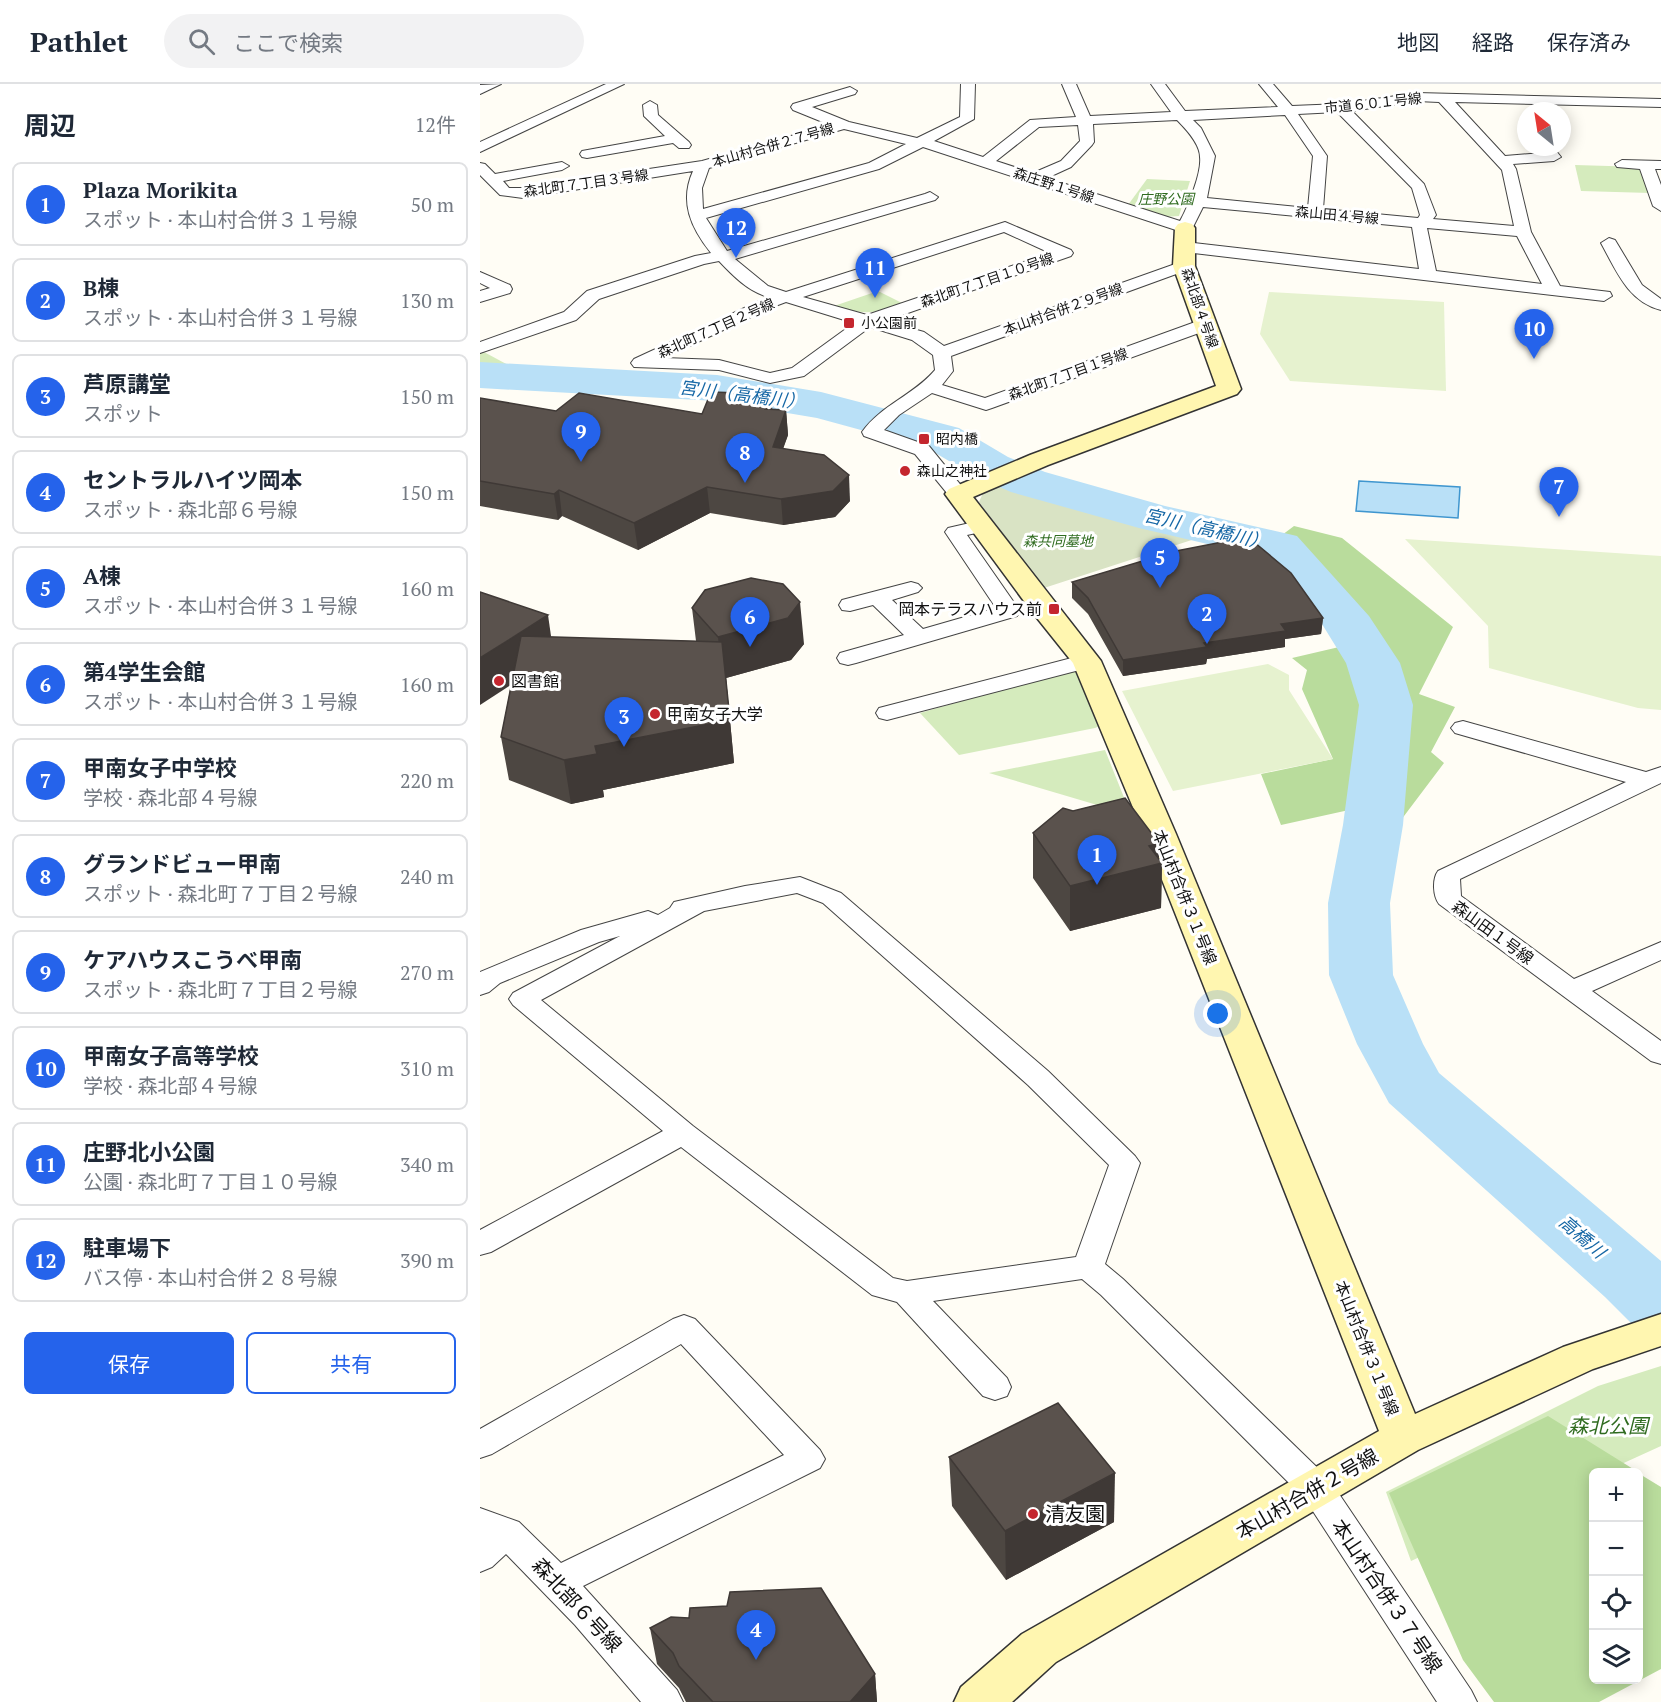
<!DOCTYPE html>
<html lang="ja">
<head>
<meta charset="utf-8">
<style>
	:root { --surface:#fff; --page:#f2f2f3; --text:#1f2937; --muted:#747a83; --line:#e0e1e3; --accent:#2563eb }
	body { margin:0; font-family:"PT Serif","Noto Sans JP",serif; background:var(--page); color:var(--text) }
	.controls { position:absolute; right:18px; bottom:18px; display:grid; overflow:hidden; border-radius:9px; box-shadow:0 3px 15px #0003 }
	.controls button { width:54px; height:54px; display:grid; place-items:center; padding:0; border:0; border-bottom:2px solid var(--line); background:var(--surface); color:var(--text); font:30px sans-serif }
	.compass { position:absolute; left:1037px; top:18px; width:54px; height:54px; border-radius:50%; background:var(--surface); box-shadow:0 3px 15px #0003; rotate:330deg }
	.you { position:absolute; left:738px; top:930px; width:21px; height:21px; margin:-15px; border:4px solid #fff; border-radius:50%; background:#1a73e8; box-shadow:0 0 0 9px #1a73e833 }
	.badge { display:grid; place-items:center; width:39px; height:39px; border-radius:50%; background:var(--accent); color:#fff; font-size:20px; font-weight:700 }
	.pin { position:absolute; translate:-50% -50px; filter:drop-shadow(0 2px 3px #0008) }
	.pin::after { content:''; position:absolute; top:32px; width:21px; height:18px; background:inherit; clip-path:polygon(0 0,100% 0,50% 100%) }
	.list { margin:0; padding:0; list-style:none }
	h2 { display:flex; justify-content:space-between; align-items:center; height:78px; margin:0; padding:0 24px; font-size:26px }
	h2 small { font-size:20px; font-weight:400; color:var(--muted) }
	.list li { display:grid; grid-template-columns:39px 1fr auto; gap:18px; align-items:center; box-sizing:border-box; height:84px; margin:0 12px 12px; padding:0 12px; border:2px solid var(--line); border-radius:9px }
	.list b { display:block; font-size:22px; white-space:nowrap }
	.list p { margin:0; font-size:20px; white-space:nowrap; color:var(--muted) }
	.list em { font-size:20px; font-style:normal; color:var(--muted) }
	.actions { display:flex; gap:12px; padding:18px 24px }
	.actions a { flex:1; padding:14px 0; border:2px solid var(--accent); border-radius:9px; text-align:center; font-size:21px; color:var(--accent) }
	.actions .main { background:var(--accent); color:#fff }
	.icon { flex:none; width:33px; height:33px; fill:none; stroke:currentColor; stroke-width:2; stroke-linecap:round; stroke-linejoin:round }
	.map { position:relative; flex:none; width:1181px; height:1618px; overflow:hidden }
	header { display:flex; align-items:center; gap:36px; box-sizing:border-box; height:84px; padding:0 30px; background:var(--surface); border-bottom:2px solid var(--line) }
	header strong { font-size:28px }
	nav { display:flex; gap:33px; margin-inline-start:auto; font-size:21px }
	.search { width:420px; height:54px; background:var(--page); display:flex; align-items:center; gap:15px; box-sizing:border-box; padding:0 21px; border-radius:33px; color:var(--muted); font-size:22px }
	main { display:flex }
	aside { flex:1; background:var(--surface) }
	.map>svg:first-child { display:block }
	.green { fill:#d5ebbd }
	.forest { fill:#b9dc9c }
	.cemetery { fill:#d9e3c4 }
	.pitch { fill:#e6f2cf }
	.water { fill:#b9e0f7; stroke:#3f96cf; stroke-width:1.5 }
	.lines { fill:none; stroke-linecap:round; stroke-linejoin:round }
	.river { fill:#b9e0f7; fill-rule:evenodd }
	.street-casing { stroke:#444; stroke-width:2 }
	.secondary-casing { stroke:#333; stroke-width:3 }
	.street { fill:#fff; fill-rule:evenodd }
	.secondary { fill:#fff6b0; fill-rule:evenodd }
	.wall { fill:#4d4742 }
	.shaded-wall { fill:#3f3936 }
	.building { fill:#5a524d; stroke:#3f3936; stroke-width:1.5 }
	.poi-dot { fill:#c4262e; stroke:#fff; stroke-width:2 }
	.labels { text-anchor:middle; stroke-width:6; stroke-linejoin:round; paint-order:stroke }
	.far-street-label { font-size:14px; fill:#111; stroke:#fff }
	.far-park-label { font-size:14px; font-style:italic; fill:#2f6b1f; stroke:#fff }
	.far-poi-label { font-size:14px; fill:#111; stroke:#fff; text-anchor:start }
	.poi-label { font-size:16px; fill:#111; stroke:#fff; text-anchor:start }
	.street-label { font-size:16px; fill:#111; stroke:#fff }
	.water-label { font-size:18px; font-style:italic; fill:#1768a6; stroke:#fff }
	.near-park-label { font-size:20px; font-style:italic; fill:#2f6b1f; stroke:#fff }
	.near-street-label { font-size:20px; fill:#111; stroke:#fff }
	.near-poi-label { font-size:20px; fill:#111; stroke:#fff; text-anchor:start }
</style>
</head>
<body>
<header>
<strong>Pathlet</strong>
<div class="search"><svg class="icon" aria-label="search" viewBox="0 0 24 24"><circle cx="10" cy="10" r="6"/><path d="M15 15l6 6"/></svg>ここで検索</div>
<nav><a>地図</a><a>経路</a><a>保存済み</a></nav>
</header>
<main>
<aside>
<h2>周辺<small>12件</small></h2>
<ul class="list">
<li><span class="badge">1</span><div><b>Plaza Morikita</b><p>スポット · 本山村合併３１号線</p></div><em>50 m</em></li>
<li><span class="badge">2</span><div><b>B棟</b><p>スポット · 本山村合併３１号線</p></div><em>130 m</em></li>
<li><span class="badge">3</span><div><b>芦原講堂</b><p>スポット</p></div><em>150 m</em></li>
<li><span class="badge">4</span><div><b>セントラルハイツ岡本</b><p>スポット · 森北部６号線</p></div><em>150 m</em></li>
<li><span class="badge">5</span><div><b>A棟</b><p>スポット · 本山村合併３１号線</p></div><em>160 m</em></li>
<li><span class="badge">6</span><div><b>第4学生会館</b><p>スポット · 本山村合併３１号線</p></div><em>160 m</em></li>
<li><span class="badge">7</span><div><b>甲南女子中学校</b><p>学校 · 森北部４号線</p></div><em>220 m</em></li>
<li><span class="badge">8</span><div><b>グランドビュー甲南</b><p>スポット · 森北町７丁目２号線</p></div><em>240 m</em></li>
<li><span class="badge">9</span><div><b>ケアハウスこうべ甲南</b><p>スポット · 森北町７丁目２号線</p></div><em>270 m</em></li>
<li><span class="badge">10</span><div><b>甲南女子高等学校</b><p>学校 · 森北部４号線</p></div><em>310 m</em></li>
<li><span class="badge">11</span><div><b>庄野北小公園</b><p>公園 · 森北町７丁目１０号線</p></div><em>340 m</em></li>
<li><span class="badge">12</span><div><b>駐車場下</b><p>バス停 · 本山村合併２８号線</p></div><em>390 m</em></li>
</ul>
<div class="actions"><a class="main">保存</a><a>共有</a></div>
</aside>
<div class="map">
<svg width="1181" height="1618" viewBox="0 0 1181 1618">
	<rect width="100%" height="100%" fill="#fffdf5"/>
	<g class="green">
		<polygon points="1095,81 1163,83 1170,109 1101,107"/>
		<polygon points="667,95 710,97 699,132 684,133 648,121"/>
		<path d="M 398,207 L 424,220 C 396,230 382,231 354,222 Z"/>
		<polygon points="4,268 30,282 16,286 0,285 0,269"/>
		<polygon points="599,586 622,641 615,644 479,671 440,629 580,589"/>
		<polygon points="625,666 651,731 509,689"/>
		<polygon points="1181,1282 1181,1362 1124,1388 1114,1388 1113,1393 931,1477 906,1408 1118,1302"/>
	</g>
	<g class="forest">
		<polygon points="814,442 862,454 973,543 939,610 975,623 951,668 964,679 918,740 899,791 902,827 873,828 869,726 801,741 781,690 853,675 822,605 827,586 812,574 872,560 786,463"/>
		<polygon points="1068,1332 1158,1388 1114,1388 1114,1596 1158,1596 1158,1389 1181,1403 1181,1585 1119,1618 1014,1618 983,1576 909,1409"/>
	</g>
	<path class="cemetery" d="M 527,400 C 592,421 657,439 724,452 L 564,504 L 499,418 L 503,409 Z"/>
	<g class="pitch">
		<polygon points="789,208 964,218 966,307 810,297 780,250"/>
		<polygon points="925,455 1181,472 1181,626 1158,624 1009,584 1008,542"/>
		<polygon points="788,580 809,591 809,606 853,675 693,707 642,607"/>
	</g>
	<polygon class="water" points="879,397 980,403 978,434 876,427"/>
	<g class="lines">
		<polygon class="river" points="0,278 237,291 341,308 479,344 528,373 565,388 685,422 817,452 889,532 920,579 933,621 923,741 910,819 913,891 943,960 959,989 1181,1177 1181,1250 1154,1242 1125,1213 909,1019 877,960 849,891 848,819 863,741 879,621 866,579 842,540 783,473 659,444 531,408 496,393 447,364 337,334 237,317 0,304"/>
		<defs>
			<g id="street">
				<polygon points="21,0 0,10 0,1"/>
				<polygon points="126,0 144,0 0,68 0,58"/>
				<path d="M 481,0 L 495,0 L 494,35 L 454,57 L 503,73 L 550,36 L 596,33 L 582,0 L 596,0 L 610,32 L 691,28 L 671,0 L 685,0 L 705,27 L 798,23 L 779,0 L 793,0 L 812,22 L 861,20 L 937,9 L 1181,15 L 1181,23 L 975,18 L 1025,72 L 1063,69 L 1058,63 L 1073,63 L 1081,73 L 1074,77 L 1033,80 L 1036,85 L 1051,148 L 1080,202 L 1130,208 L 1132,212 L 1124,217 L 705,168 L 699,166 L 697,163 L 699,160 L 705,158 L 939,185 L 932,143 L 723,123 L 711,147 L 705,149 L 443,63 L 399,85 L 226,134 L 247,167 L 445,110 L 450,108 L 458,113 L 455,116 L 255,175 L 288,202 L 306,208 L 525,138 L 591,166 L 593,169 L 591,172 L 405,237 L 444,248 L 464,262 L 698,179 L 710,179 L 712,182 L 710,185 L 471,272 L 473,287 L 462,301 L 505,314 L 718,237 L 730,237 L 733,241 L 730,245 L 512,324 L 506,326 L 452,309 L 419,331 L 404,346 L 449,362 L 488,410 L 485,414 L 471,414 L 435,370 L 384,352 L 382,348 C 401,321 434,311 455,286 L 453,271 L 432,256 L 390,243 L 324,292 L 290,299 L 239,286 L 154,283 L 151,279 L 154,275 L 288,213 C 268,207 253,192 239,177 L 224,180 L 119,215 L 96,236 L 0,269 L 0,258 L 84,228 L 107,207 L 215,172 L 231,169 C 211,144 199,118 213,87 L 43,114 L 20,111 L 0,91 L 0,79 L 5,80 L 15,90 L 82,78 L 89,82 L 82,86 L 23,97 L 29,104 L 43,104 L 222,77 L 350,41 L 313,26 L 311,23 L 313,20 L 370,3 L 377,7 L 375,10 L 332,23 L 369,38 L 437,54 L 480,33 ZM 937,17 L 959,18 L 1022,86 L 1034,142 L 953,135 L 956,131 L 944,100 L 872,27 ZM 857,28 L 932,104 L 940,131 L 938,134 L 843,125 L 847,72 L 818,30 ZM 805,31 L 833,72 L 828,124 L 727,114 L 735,72 L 721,44 L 713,36 ZM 697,36 C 706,45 720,60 720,73 C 722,88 708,123 700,137 L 567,94 L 591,83 L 612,61 L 614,58 L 613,40 ZM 598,41 L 600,57 L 581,77 L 553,89 L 516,77 L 559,43 ZM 364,45 L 426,60 L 389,79 L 223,125 L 222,104 L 229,84 ZM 947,144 L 1037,152 L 1062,200 L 956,187 ZM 524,148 L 570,169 L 387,231 L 323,213 ZM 306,218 L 374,239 L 312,284 L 290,289 L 239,276 L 184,274 L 290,224 Z"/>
				<polygon points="170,17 177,21 178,31 209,58 211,61 209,64 199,64 193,59 107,74 102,73 100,70 102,67 185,52 164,32 163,21"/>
				<polygon points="1142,76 1181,77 1181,85 1175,85 1181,101 1181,127 1173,122 1160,85 1137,83 1135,80"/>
				<path d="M 1129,154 L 1135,156 L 1162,201 L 1181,215 L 1181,226 C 1148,218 1136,186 1121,159 Z"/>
				<polygon points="0,188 30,201 32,205 30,209 0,218 0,207 10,204 0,199"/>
				<polygon points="503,436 510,438 513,442 510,446 487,451 540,527 537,532 376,579 368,581 360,579 357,574 360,569 424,551 393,521 370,527 362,526 359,521 362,516 431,498 438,500 442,504 438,508 412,516 443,545 516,524 465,448 468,444"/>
				<polygon points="607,570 615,572 618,577 615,582 407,636 399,634 396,629 399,624"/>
				<path d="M 983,637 L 1166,688 L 1181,683 L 1181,699 L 980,795 L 981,812 L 1094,895 L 1181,858 L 1181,876 L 1112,907 L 1181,957 L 1181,980 L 1171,977 L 959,820 C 953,812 952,795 958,787 L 1146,698 L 975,649 L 971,644 L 975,639 Z"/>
				<path d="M 320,793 L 361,809 L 568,987 L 655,1072 L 660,1079 L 625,1180 L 643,1195 L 849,1395 L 991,1606 L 997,1618 L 957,1618 L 825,1415 L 621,1211 L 602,1195 L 453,1217 L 527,1294 L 531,1303 L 527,1312 L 515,1316 L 503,1312 L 417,1218 L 392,1211 L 201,1063 L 11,1168 L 0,1171 L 0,1146 L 183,1047 L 33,921 L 29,915 L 33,909 L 140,852 L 119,858 L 20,899 L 9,908 L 0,911 L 0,888 L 101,846 L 168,827 L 178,831 L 190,824 L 194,818 L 265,802 ZM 317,809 L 343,819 L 548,1001 L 629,1081 L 596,1173 L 427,1197 L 413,1194 L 213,1042 L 61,916 L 224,827 Z"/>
				<polygon points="204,1231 215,1235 340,1366 345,1375 340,1384 103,1502 197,1606 203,1618 161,1618 95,1541 26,1470 12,1483 0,1488 0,1424 39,1438 81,1479 304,1371 201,1260 12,1370 0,1374 0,1345 193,1235"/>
			</g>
			<polygon id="secondary" points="705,138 712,140 715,144 715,182 761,305 757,310 568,381 493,413 621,577 696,750 935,1330 1083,1263 1181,1230 1181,1262 1113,1285 938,1366 576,1578 532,1618 474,1618 481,1603 542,1550 899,1347 664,750 593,579 549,524 465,410 469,405 550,371 736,302 693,182 695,144 698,140"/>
		</defs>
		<use href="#street" class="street-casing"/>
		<use href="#secondary" class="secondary-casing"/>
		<use href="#street" class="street"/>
		<use href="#secondary" class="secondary"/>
	</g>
	<g class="wall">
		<polygon points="291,310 292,325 306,326 308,351 303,364 370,417 355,433 303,441 230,429 158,466 82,432 78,436 0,422 0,314 76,327 222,330"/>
		<polygon points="592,498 843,534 841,550 805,555 805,563 727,575 726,580 643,592 608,530 592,514"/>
		<polygon points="212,524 324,560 311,576 246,594 254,679 123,706 124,713 91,720 29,696 21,653 31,601 71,553 216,557"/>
		<polygon points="553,749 679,759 679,774 682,779 681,824 590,847 553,794"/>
		<polygon points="469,1373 634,1438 526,1496 472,1422"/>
		<polygon points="170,1544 395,1590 397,1618 206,1618 199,1604 177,1580"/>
	</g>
	<g class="shaded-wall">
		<polygon points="291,310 293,334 285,325"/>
		<polygon points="306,326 308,351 295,388 293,363"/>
		<polygon points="369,391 370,417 355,433 303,441 301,415"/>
		<polygon points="227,403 230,429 158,466 154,439"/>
		<polygon points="79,406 82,432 78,436 74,410"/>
		<polygon points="320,518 324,560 311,576 246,594 254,679 123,706 124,713 91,720 84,676 242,595 238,553"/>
		<polygon points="68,531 74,573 0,621 0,574"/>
		<polygon points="843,534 841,550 805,555 805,563 727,575 726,580 643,592 643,576 724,559 801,540"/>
		<polygon points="679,759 679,780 682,779 681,824 590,847 590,802 669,762"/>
		<polygon points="635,1389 634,1438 526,1496 525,1447"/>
		<polygon points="395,1590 397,1618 370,1618"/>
	</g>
	<g class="building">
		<polygon points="231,308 291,310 285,325 306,326 293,363 344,371 369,391 353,407 301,415 227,403 154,439 79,406 74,410 0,397 0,314 76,327 99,309 222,330"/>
		<polygon points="768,453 811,489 843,534 801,540 806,547 724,559 727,563 643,576 608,514 592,498 696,467"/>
		<polygon points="271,494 303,500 320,518 308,534 238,553 212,524 225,506"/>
		<polygon points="0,508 68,531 0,574"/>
		<polygon points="41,552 242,558 250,636 115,662 117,670 84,676 21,653"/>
		<polygon points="645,714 679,759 669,762 682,779 590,802 553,749 583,724 593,727"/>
		<polygon points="578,1319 635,1389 525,1447 469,1373"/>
		<polygon points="341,1504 395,1590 370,1618 233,1618 199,1582 193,1569 170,1544 191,1533 209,1534 210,1524 247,1522 250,1508"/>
	</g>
	<g class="poi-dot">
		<rect x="363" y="233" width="12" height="12" rx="3"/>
		<rect x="438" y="349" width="12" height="12" rx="3"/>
		<circle cx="425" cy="387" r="6"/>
		<rect x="568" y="519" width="12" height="12" rx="3"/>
		<circle cx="19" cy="597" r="6"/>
		<circle cx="175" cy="630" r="6"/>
		<circle cx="553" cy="1430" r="6"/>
	</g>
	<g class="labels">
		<g class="far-street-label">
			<text transform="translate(893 19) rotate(-6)" y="5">市道６０１号線</text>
			<text transform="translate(293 61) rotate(-16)" y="5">本山村合併２７号線</text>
			<text transform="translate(106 99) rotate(-8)" y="5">森北町７丁目３号線</text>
			<text transform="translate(574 101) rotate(18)" y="5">森庄野１号線</text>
			<text transform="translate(857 131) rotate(5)" y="5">森山田４号線</text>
			<text transform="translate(507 196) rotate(-19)" y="5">森北町７丁目１０号線</text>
			<text transform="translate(720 224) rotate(71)" y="5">森北部４号線</text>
			<text transform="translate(583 225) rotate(-20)" y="5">本山村合併２９号線</text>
			<text transform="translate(236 244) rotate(-24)" y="5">森北町７丁目２号線</text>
			<text transform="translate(588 290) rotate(-20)" y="5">森北町７丁目１号線</text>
		</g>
		<g class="far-park-label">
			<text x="686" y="120">庄野公園</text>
			<text x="578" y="462">森共同墓地</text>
		</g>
		<g class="far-poi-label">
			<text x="381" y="244">小公園前</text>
			<text x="456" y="360">昭内橋</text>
			<text x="437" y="392">森山之神社</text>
		</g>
		<g class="poi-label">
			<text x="562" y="531" text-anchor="end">岡本テラスハウス前</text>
			<text x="31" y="603">図書館</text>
			<text x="187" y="636">甲南女子大学</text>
		</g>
		<g class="street-label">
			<text transform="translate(705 813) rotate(68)" y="6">本山村合併３１号線</text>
			<text transform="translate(1013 848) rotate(36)" y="6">森山田１号線</text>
			<text transform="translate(887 1264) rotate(68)" y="6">本山村合併３１号線</text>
		</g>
		<g class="water-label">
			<text transform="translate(262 311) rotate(7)" y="6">宮川（高橋川）</text>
			<text transform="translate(726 445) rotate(13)" y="6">宮川（高橋川）</text>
			<text transform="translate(1102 1153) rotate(41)" y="6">高橋川</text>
		</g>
		<g class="near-park-label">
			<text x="1128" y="1349">森北公園</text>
		</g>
		<g class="near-street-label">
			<text transform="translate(827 1410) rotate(-30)" y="7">本山村合併２号線</text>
			<text transform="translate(907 1512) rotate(56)" y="7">本山村合併３７号線</text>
			<text transform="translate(97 1521) rotate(47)" y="7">森北部６号線</text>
		</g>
		<g class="near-poi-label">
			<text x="565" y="1437">清友園</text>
		</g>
	</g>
</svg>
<div class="controls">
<button>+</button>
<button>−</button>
<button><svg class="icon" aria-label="locate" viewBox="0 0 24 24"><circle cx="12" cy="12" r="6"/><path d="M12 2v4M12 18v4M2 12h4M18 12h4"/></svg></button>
<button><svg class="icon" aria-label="layers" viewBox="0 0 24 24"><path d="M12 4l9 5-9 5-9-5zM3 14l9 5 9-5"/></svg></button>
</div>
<svg class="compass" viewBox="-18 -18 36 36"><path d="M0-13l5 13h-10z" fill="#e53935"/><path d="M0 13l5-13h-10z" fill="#747a83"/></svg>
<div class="you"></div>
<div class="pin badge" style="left:617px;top:801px">1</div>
<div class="pin badge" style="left:727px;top:560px">2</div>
<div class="pin badge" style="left:144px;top:663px">3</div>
<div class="pin badge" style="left:276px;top:1576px">4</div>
<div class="pin badge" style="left:680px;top:504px">5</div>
<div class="pin badge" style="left:270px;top:563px">6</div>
<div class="pin badge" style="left:1079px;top:433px">7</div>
<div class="pin badge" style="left:265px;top:399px">8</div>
<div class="pin badge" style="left:101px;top:378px">9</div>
<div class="pin badge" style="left:1054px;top:275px">10</div>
<div class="pin badge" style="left:395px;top:214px">11</div>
<div class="pin badge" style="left:256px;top:174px">12</div>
</div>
</main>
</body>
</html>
